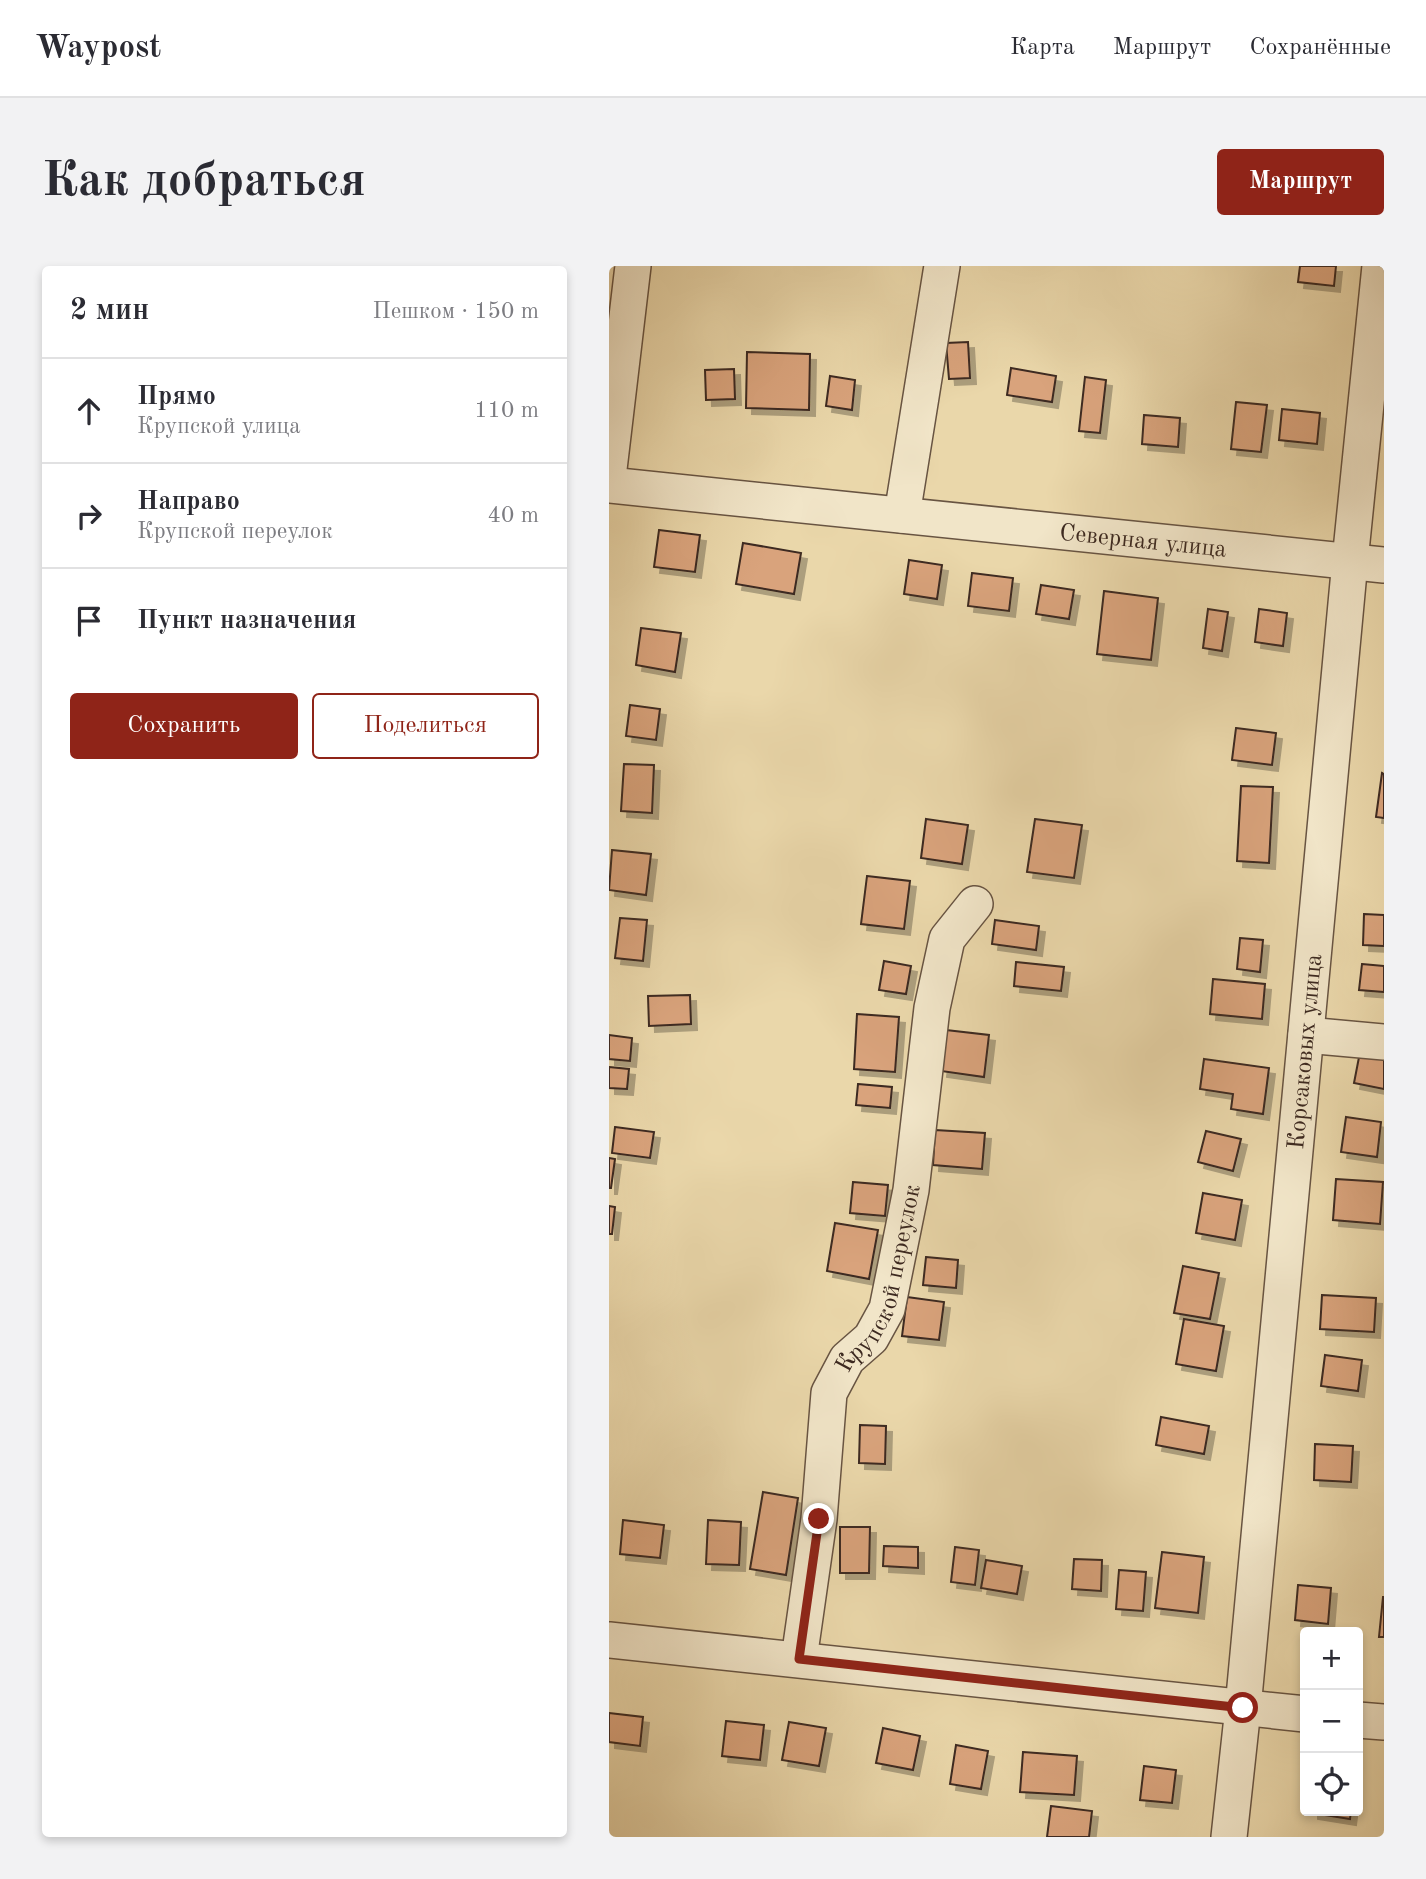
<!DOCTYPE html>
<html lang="ru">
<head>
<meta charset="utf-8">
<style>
	:root { --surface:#fff; --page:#f2f2f3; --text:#2b2b33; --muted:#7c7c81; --line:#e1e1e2; --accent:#8f2418 }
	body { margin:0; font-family:"Old Standard TT",serif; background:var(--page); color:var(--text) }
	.controls { position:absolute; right:21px; bottom:21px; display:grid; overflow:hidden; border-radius:7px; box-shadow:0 4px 10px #0003 }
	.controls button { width:63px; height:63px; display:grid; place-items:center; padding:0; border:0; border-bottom:2px solid var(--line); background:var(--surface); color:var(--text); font:35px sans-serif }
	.stop { position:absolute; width:21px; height:21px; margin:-16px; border:5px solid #8f2418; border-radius:50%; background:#fff }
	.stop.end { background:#8f2418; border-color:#fff; box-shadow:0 2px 7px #0008 }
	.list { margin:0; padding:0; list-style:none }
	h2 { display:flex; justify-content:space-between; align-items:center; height:91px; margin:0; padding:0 28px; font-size:30px }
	h2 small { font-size:23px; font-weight:400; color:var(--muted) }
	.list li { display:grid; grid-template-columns:46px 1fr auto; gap:21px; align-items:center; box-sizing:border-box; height:105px; padding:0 28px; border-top:2px solid var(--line) }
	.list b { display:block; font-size:26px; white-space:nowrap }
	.list p { margin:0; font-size:23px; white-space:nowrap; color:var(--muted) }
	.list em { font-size:23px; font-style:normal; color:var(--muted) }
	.actions { display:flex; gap:14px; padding:21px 28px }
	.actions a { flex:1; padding:16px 0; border:2px solid var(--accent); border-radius:7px; text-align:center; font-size:24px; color:var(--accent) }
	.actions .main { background:var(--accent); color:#fff }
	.icon { flex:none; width:38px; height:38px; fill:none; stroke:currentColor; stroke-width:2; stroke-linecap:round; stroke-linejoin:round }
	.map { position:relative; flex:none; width:775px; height:1571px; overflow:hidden; border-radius:7px }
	header { display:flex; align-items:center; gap:42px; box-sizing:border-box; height:98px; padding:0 35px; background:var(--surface); border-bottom:2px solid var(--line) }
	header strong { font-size:33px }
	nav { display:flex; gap:38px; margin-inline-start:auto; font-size:24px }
	.intro { display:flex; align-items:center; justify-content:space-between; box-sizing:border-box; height:168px; padding:0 42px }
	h1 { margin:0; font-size:49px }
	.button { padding:18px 32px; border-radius:7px; background:var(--accent); color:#fff; font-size:24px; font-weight:700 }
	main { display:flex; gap:42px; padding:0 42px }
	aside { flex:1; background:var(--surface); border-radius:7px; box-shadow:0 4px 10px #0003 }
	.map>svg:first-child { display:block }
	.building { fill:#d9a37c; stroke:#3c2920; stroke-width:2; filter:url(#shadow) }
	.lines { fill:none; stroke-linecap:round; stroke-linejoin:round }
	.minor-casing { stroke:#685442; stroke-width:38 }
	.minor { stroke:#f1e5c8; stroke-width:35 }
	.route { stroke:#8f2418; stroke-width:9 }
	.labels { text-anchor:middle; stroke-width:6; stroke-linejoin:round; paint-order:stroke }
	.street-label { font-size:24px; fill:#3c2920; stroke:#f1e5c8 }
</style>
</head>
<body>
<header>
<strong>Waypost</strong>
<nav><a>Карта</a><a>Маршрут</a><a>Сохранённые</a></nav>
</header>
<div class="intro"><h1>Как добраться</h1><a class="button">Маршрут</a></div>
<main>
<aside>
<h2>2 мин<small>Пешком · 150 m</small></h2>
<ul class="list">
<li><svg class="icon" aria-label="ahead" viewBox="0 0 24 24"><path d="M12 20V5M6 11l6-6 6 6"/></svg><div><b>Прямо</b><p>Крупской улица</p></div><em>110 m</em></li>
<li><svg class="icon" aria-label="right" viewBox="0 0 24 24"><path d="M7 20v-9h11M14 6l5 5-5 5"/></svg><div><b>Направо</b><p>Крупской переулок</p></div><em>40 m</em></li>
<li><svg class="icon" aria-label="arrive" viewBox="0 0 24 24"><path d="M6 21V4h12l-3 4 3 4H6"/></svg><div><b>Пункт назначения</b></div></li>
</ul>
<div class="actions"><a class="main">Сохранить</a><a>Поделиться</a></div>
</aside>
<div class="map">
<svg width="775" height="1571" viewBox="0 0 775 1571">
	<defs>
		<filter id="shadow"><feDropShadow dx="6" dy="6" stdDeviation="0" flood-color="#0004"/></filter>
	</defs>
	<rect width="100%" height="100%" fill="#ead7aa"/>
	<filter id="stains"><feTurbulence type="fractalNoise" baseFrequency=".00286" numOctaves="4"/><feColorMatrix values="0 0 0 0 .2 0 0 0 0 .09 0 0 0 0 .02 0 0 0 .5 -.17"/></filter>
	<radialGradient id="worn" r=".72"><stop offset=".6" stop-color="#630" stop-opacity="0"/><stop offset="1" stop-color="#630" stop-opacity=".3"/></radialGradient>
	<g class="building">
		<polygon points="691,0 727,0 725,20 689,16"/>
		<polygon points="359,76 361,112 340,113 337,77"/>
		<polygon points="138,86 201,88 200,144 137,142"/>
		<polygon points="402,102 447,110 443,136 398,129"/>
		<polygon points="125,103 126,133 97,134 96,104"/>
		<polygon points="221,110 246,114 243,144 217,140"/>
		<polygon points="476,111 497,114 491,167 470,165"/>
		<polygon points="627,136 658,139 652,186 622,183"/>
		<polygon points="673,143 711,147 708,178 670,174"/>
		<polygon points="535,149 571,152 569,181 533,178"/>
		<polygon points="50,264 91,269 86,306 45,301"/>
		<polygon points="134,277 192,287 185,328 127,318"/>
		<polygon points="300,294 333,299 328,333 295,328"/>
		<polygon points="363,307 404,312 400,345 359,340"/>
		<polygon points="432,319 465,324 460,353 427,348"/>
		<polygon points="495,325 549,332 542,394 488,388"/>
		<polygon points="599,343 619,346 613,385 594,382"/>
		<polygon points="650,343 678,347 674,380 646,376"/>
		<polygon points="32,362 72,367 66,406 27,399"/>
		<polygon points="21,439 51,443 47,474 17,470"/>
		<polygon points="627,462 667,467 663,499 623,494"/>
		<polygon points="15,498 45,499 43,547 12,545"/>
		<polygon points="773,507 775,508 775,552 767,551"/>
		<polygon points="632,520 664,521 660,597 628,595"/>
		<polygon points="317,553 359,559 353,598 312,592"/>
		<polygon points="426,553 473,559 465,612 418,606"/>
		<polygon points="3,584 42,588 37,629 0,624"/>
		<polygon points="258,610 301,615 295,663 252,658"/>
		<polygon points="755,648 775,649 775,680 754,679"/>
		<polygon points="11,652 38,654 34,695 6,692"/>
		<polygon points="386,654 430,660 427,684 383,678"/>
		<polygon points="631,672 654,674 651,706 628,703"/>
		<polygon points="275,695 302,700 297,728 270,724"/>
		<polygon points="407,696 455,701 452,725 405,720"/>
		<polygon points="753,698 775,700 775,726 750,724"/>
		<polygon points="604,713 656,718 653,753 601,748"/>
		<polygon points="81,729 82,758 40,760 39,730"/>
		<polygon points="248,748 290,751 286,806 245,803"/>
		<polygon points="337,764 380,769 375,811 332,805"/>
		<polygon points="0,769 23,772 21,795 0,793"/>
		<polygon points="751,786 775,791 775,823 745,817"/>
		<polygon points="595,793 660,802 654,848 622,843 624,828 591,823"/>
		<polygon points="0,801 20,803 18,823 0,822"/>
		<polygon points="249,818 283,821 281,842 247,839"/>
		<polygon points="737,851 772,856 768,891 732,886"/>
		<polygon points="6,861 45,866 41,892 3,887"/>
		<polygon points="326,864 376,867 373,903 324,899"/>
		<polygon points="597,865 632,873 624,905 589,896"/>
		<polygon points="0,892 6,893 2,922 0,922"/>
		<polygon points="727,913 774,916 771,958 724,954"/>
		<polygon points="244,916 279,919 276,950 241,947"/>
		<polygon points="594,927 633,934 626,974 587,967"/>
		<polygon points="0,940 6,941 3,968 0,968"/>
		<polygon points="226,957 269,964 260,1013 218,1005"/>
		<polygon points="317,991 349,994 347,1022 314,1019"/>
		<polygon points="574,1000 610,1007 601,1053 565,1047"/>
		<polygon points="713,1029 767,1032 765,1066 711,1063"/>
		<polygon points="298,1031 335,1036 330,1074 293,1070"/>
		<polygon points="575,1053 615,1060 607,1105 567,1098"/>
		<polygon points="716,1089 753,1094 749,1125 712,1120"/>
		<polygon points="552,1151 600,1160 595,1188 547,1179"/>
		<polygon points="251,1159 277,1160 276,1198 250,1197"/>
		<polygon points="706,1178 744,1180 742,1216 705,1214"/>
		<polygon points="154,1226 189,1232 177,1309 141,1303"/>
		<polygon points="14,1254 55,1259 51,1292 11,1288"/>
		<polygon points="99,1254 132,1256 130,1299 97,1298"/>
		<polygon points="231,1261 261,1261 260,1307 231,1307"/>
		<polygon points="275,1280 309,1281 309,1302 274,1300"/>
		<polygon points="346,1281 370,1284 366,1319 342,1316"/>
		<polygon points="553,1286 595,1291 589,1347 546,1342"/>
		<polygon points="465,1293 493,1294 492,1325 463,1323"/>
		<polygon points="377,1294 413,1300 408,1328 372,1322"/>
		<polygon points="510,1304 537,1306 534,1345 507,1343"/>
		<polygon points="689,1319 722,1322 719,1358 686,1354"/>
		<polygon points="774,1331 775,1331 775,1371 770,1371"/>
		<polygon points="0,1447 34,1451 31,1480 0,1476"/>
		<polygon points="117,1455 155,1459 151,1494 113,1490"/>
		<polygon points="180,1456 217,1462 210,1500 173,1494"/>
		<polygon points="274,1462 311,1470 304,1504 267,1497"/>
		<polygon points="347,1479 379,1485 372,1523 341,1518"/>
		<polygon points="414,1486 468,1490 465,1529 411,1526"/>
		<polygon points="535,1500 567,1504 563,1537 531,1534"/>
		<polygon points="442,1540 483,1545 480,1571 438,1571"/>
		<polygon points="703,1545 742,1545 741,1553 703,1547"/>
	</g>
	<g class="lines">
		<defs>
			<g id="minor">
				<polyline points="0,203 24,0"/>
				<path id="s1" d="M 0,219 L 775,299"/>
				<polyline points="293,249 333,0"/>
				<polyline points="697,769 775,776"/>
				<polyline points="0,1374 696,1448"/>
				<path id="s2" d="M 190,1393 L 210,1253 L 220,1127 L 238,1093 L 262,1072 L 278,1043 L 302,924 L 323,742 L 338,673 L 366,638"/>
				<polyline points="749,1454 775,1456"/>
				<path id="s3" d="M 620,1571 L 634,1442 L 741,295 L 771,0"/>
			</g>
		</defs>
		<use href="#minor" class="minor-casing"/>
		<use href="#minor" class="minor"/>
	</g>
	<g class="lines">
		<polyline class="route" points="210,1253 190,1393 634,1442"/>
	</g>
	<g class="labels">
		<g class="street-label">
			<text dy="8" stroke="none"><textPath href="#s1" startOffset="537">Северная улица</textPath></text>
			<text dy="8" stroke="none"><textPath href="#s3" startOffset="789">Корсаковых улица</textPath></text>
			<text dy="8" stroke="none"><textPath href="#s2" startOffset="396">Крупской переулок</textPath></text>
		</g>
	</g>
	<rect width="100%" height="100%" filter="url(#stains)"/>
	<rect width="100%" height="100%" fill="url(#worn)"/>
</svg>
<div class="controls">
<button>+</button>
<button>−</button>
<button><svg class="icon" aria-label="locate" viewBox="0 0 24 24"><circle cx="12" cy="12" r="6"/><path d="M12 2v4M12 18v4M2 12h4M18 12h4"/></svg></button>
</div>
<div class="stop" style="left:634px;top:1442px"></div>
<div class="stop end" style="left:210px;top:1253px"></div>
</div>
</main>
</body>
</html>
